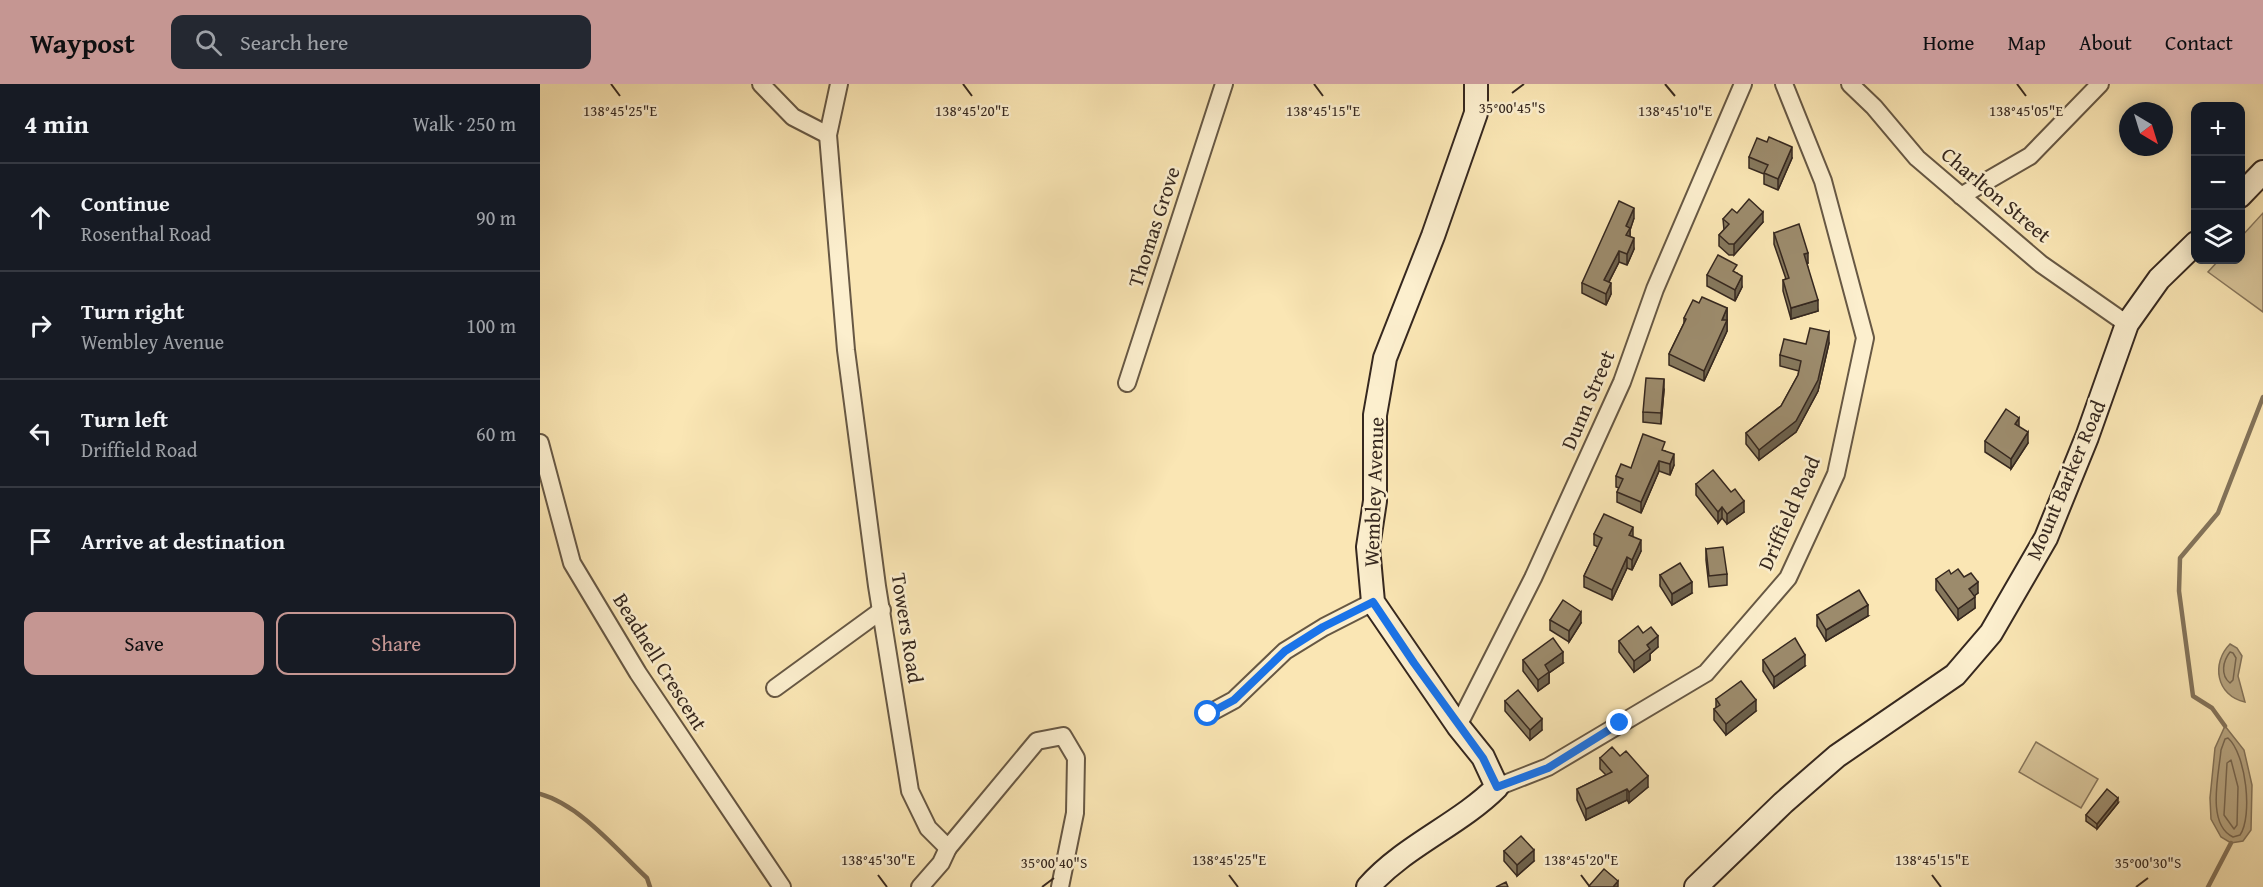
<!DOCTYPE html>
<html lang="en">
<head>
<meta charset="utf-8">
<style>
	:root { --surface:#171b24; --page:#242831; --text:#f1f3f6; --muted:#9ea1a6; --line:#363941; --accent:#c59692 }
	body { margin:0; font-family:"Gentium Book Plus",serif; background:var(--page); color:var(--text) }
	.controls { position:absolute; right:18px; top:18px; display:grid; overflow:hidden; border-radius:12px; box-shadow:0 3px 15px #0003 }
	.controls button { width:54px; height:54px; display:grid; place-items:center; padding:0; border:0; border-bottom:2px solid var(--line); background:var(--surface); color:var(--text); font:30px sans-serif }
	.compass { position:absolute; left:1579px; top:18px; width:54px; height:54px; border-radius:50%; background:var(--surface); box-shadow:0 3px 15px #0003; rotate:142deg }
	.stop { position:absolute; width:18px; height:18px; margin:-14px; border:4px solid #1a73e8; border-radius:50%; background:#fff }
	.stop.end { background:#1a73e8; border-color:#fff; box-shadow:0 2px 6px #0008 }
	.list { margin:0; padding:0; list-style:none }
	h2 { display:flex; justify-content:space-between; align-items:center; height:78px; margin:0; padding:0 24px; font-size:26px }
	h2 small { font-size:20px; font-weight:400; color:var(--muted) }
	.list li { display:grid; grid-template-columns:39px 1fr auto; gap:18px; align-items:center; box-sizing:border-box; height:108px; padding:0 24px; border-top:2px solid var(--line) }
	.list b { display:block; font-size:22px; white-space:nowrap }
	.list p { margin:0; font-size:20px; white-space:nowrap; color:var(--muted) }
	.list em { font-size:20px; font-style:normal; color:var(--muted) }
	.actions { display:flex; gap:12px; padding:18px 24px }
	.actions a { flex:1; padding:14px 0; border:2px solid var(--accent); border-radius:12px; text-align:center; font-size:21px; color:var(--accent) }
	.actions .main { background:var(--accent); color:#111 }
	.icon { flex:none; width:33px; height:33px; fill:none; stroke:currentColor; stroke-width:2; stroke-linecap:round; stroke-linejoin:round }
	.map { position:relative; flex:none; width:1723px; height:803px; overflow:hidden }
	header { display:flex; align-items:center; gap:36px; box-sizing:border-box; height:84px; padding:0 30px; background:var(--accent); color:#111 }
	header strong { font-size:28px }
	nav { display:flex; gap:33px; margin-inline-start:auto; font-size:21px }
	.search { width:420px; height:54px; background:var(--page); display:flex; align-items:center; gap:15px; box-sizing:border-box; padding:0 21px; border-radius:12px; color:var(--muted); font-size:22px }
	main { display:flex }
	aside { flex:1; background:var(--surface) }
	.map>svg:first-child { display:block }
	.green { fill:#d9c69b; stroke:#88775d; stroke-width:1.5 }
	.water { fill:#b7a581; stroke:#83735a; stroke-width:1.5 }
	.lines { fill:none; stroke-linecap:round; stroke-linejoin:round }
	.shore { stroke:#766650; stroke-width:1.5 }
	.stream { stroke:#83735a; stroke-width:4.5 }
	.street-casing { stroke:#675844; stroke-width:20 }
	.secondary-casing { stroke:#36281f; stroke-width:26 }
	.street { stroke:#fcefce; stroke-width:16 }
	.secondary { stroke:#fcefce; stroke-width:22 }
	.wall { fill:#86785d; stroke:#36281f; stroke-width:1.5 }
	.shaded-wall { fill:#6d614c; stroke:#36281f; stroke-width:1.5 }
	.building { fill:#9c8b6c; stroke:#36281f; stroke-width:1.5 }
	.route { stroke:#1a73e8; stroke-width:8 }
	.ticks { fill:none; stroke:#36281f; stroke-width:2 }
	.labels { text-anchor:middle; stroke-width:5; stroke-linejoin:round; paint-order:stroke }
	.street-label { font-size:21px; fill:#36281f; stroke:#fcefce }
	.ticks-label { font-size:15px; text-anchor:middle; fill:#36281f; stroke:#fcefce; stroke-width:5; stroke-linejoin:round; paint-order:stroke }
</style>
</head>
<body>
<header>
<strong>Waypost</strong>
<div class="search"><svg class="icon" aria-label="search" viewBox="0 0 24 24"><circle cx="10" cy="10" r="6"/><path d="M15 15l6 6"/></svg>Search here</div>
<nav><a>Home</a><a>Map</a><a>About</a><a>Contact</a></nav>
</header>
<main>
<aside>
<h2>4 min<small>Walk · 250 m</small></h2>
<ul class="list">
<li><svg class="icon" aria-label="ahead" viewBox="0 0 24 24"><path d="M12 20V5M6 11l6-6 6 6"/></svg><div><b>Continue</b><p>Rosenthal Road</p></div><em>90 m</em></li>
<li><svg class="icon" aria-label="right" viewBox="0 0 24 24"><path d="M7 20v-9h11M14 6l5 5-5 5"/></svg><div><b>Turn right</b><p>Wembley Avenue</p></div><em>100 m</em></li>
<li><svg class="icon" aria-label="left" viewBox="0 0 24 24"><path d="M17 20v-9H6M10 6l-5 5 5 5"/></svg><div><b>Turn left</b><p>Driffield Road</p></div><em>60 m</em></li>
<li><svg class="icon" aria-label="arrive" viewBox="0 0 24 24"><path d="M6 21V4h12l-3 4 3 4H6"/></svg><div><b>Arrive at destination</b></div></li>
</ul>
<div class="actions"><a class="main">Save</a><a>Share</a></div>
</aside>
<div class="map">
<svg width="1723" height="803" viewBox="0 0 1723 803">
	<rect width="100%" height="100%" fill="#fae6b4"/>
	<filter id="stains"><feTurbulence type="fractalNoise" baseFrequency=".00333" numOctaves="4"/><feColorMatrix values="0 0 0 0 .2 0 0 0 0 .09 0 0 0 0 .02 0 0 0 .5 -.17"/></filter>
	<radialGradient id="worn" r=".72"><stop offset=".6" stop-color="#630" stop-opacity="0"/><stop offset="1" stop-color="#630" stop-opacity=".3"/></radialGradient>
	<g class="green">
		<polygon points="1723,129 1723,228 1668,188 1679,176 1700,176 1701,153"/>
		<polygon points="1496,658 1558,695 1541,724 1479,688"/>
	</g>
	<g class="water">
		<path d="M 1690,560 L 1697,564 L 1702,572 L 1698,592 L 1705,618 C 1676,612 1671,579 1690,560 Z"/>
		<polygon points="1685,642 1704,666 1712,701 1711,746 1703,757 1691,759 1681,753 1671,735 1670,714 1675,664"/>
	</g>
	<g class="lines">
		<g class="shore">
			<path d="M 1690,568 L 1693,569 L 1696,574 L 1693,596 L 1690,599 C 1680,591 1683,577 1690,568 Z"/>
			<path d="M 1688,654 C 1706,670 1713,732 1700,751 L 1693,753 C 1666,740 1679,690 1681,666 L 1685,655 Z"/>
			<polygon points="1691,676 1698,703 1697,741 1694,745 1684,731 1687,679"/>
		</g>
		<g class="stream">
			<polyline points="1685,642 1672,624 1653,612 1639,507 1640,474 1678,429 1723,313"/>
			<path d="M 0,710 C 40,721 77,766 107,794 L 110,803"/>
			<polyline points="1668,803 1691,759"/>
		</g>
		<defs>
			<g id="street">
				<polyline points="221,0 253,33 288,51"/>
				<polyline points="299,0 288,51 306,266 337,502 370,707 388,744 408,764 497,657 523,652 536,674 535,729 520,803"/>
				<polyline points="1310,0 1334,23 1377,74 1501,180 1587,240"/>
				<polyline points="1421,112 1490,72 1560,0"/>
				<polyline points="587,299 684,0"/>
				<polyline points="0,359 32,479 98,589 242,803"/>
				<polyline points="235,604 342,526"/>
				<polyline points="668,630 694,616 745,567 784,543 833,518"/>
				<polyline points="918,642 993,494 1082,298 1115,205 1203,0"/>
				<polyline points="957,703 1008,683 1166,589 1248,494 1296,390 1325,254 1283,97 1244,0"/>
				<polyline points="380,803 401,779 408,764"/>
			</g>
			<g id="secondary">
				<polyline points="1700,112 1723,88"/>
				<path d="M 828,803 C 864,762 919,741 957,703 L 943,673 L 918,642 L 833,518 L 828,463 L 835,417 L 835,331 L 845,274 L 893,152 L 936,29 L 936,0"/>
				<polyline points="1156,803 1243,719 1297,672 1415,591 1451,549 1506,454 1547,353 1587,240 1619,195 1656,159"/>
			</g>
		</defs>
		<use href="#street" class="street-casing"/>
		<use href="#secondary" class="secondary-casing"/>
		<use href="#street" class="street"/>
		<use href="#secondary" class="secondary"/>
	</g>
	<g class="wall">
		<polygon points="1209,73 1252,74 1238,106 1224,100 1224,90 1209,84"/>
		<polygon points="1197,129 1223,138 1194,171 1189,171 1179,162 1179,151 1184,146 1183,135"/>
		<polygon points="1094,134 1090,146 1090,152 1094,165 1087,181 1079,178 1069,198 1071,210 1066,221 1042,209 1042,199"/>
		<polygon points="1234,149 1268,179 1267,180 1278,227 1251,235 1243,207 1243,196 1246,195 1234,160"/>
		<polygon points="1197,189 1202,203 1195,217 1167,202 1167,191"/>
		<polygon points="1159,219 1187,224 1187,247 1164,297 1129,281 1129,270 1144,239 1144,234"/>
		<polygon points="1289,259 1278,307 1256,348 1219,376 1206,360 1206,349 1241,322 1258,291 1259,287 1240,282 1240,271 1266,260"/>
		<polygon points="1124,306 1121,340 1103,338 1103,328"/>
		<polygon points="1479,343 1488,359 1471,385 1445,368 1445,357"/>
		<polygon points="1125,367 1134,381 1130,391 1119,387 1101,429 1077,418 1077,408 1079,404 1076,403 1076,392"/>
		<polygon points="1156,400 1191,408 1204,428 1187,440 1182,434 1178,439 1156,411"/>
		<polygon points="1054,450 1093,453 1101,467 1092,486 1087,484 1072,516 1044,503 1044,492 1058,463 1054,461"/>
		<polygon points="1166,465 1187,490 1187,501 1169,503 1166,476"/>
		<polygon points="1411,490 1438,509 1434,512 1435,524 1418,536 1396,506 1396,495"/>
		<polygon points="1120,491 1152,509 1132,521 1120,502"/>
		<polygon points="1277,531 1328,532 1286,557 1277,542"/>
		<polygon points="1010,536 1041,539 1029,558 1010,546"/>
		<polygon points="1103,549 1118,563 1110,570 1110,576 1094,588 1079,568 1079,557"/>
		<polygon points="983,576 1023,579 1009,589 1009,599 998,607 983,587"/>
		<polygon points="1223,576 1265,582 1234,604 1223,587"/>
		<polygon points="1176,615 1216,627 1186,651 1174,636 1174,625 1176,624"/>
		<polygon points="965,617 1002,646 990,656 965,627"/>
		<polygon points="1060,674 1108,703 1089,719 1087,716 1046,736 1037,716 1037,705 1066,691 1060,685"/>
		<polygon points="1578,719 1557,745 1546,737 1546,731"/>
		<polygon points="964,767 994,777 977,792 964,777"/>
	</g>
	<g class="shaded-wall">
		<polygon points="1252,63 1252,74 1238,106 1238,95"/>
		<polygon points="1094,124 1094,134 1090,146 1090,154 1086,162 1086,142"/>
		<polygon points="1223,128 1223,138 1194,171 1194,160"/>
		<polygon points="1094,154 1094,165 1087,181 1087,170"/>
		<polygon points="1079,167 1079,178 1064,207 1064,196"/>
		<polygon points="1268,169 1268,179 1264,181 1264,170"/>
		<polygon points="1202,192 1202,203 1195,217 1195,206"/>
		<polygon points="1071,199 1071,210 1066,221 1066,210"/>
		<polygon points="1278,216 1278,227 1251,235 1251,224"/>
		<polygon points="1187,224 1187,247 1164,297 1164,287 1182,236"/>
		<polygon points="1289,248 1289,259 1278,307 1256,348 1219,376 1219,366"/>
		<polygon points="1124,295 1124,306 1121,340 1121,329"/>
		<polygon points="1479,334 1479,345 1475,340"/>
		<polygon points="1488,348 1488,359 1471,385 1471,375"/>
		<polygon points="1134,370 1134,381 1130,391 1130,380"/>
		<polygon points="1119,377 1119,387 1101,429 1101,418"/>
		<polygon points="1204,417 1204,428 1187,440 1187,430"/>
		<polygon points="1182,423 1182,434 1178,439 1178,428"/>
		<polygon points="1093,443 1093,454 1089,451"/>
		<polygon points="1101,456 1101,467 1092,486 1092,476"/>
		<polygon points="1087,473 1087,484 1072,516 1072,506"/>
		<polygon points="1152,498 1152,509 1132,521 1132,510"/>
		<polygon points="1438,498 1438,509 1429,516 1429,505"/>
		<polygon points="1435,513 1435,524 1418,536 1418,525"/>
		<polygon points="1328,521 1328,532 1286,557 1286,546"/>
		<polygon points="1041,528 1041,539 1029,558 1029,547"/>
		<polygon points="1118,552 1118,563 1110,570 1110,576 1094,588 1094,577 1107,561"/>
		<polygon points="1023,568 1023,579 1009,589 1009,599 998,607 998,596 1005,581"/>
		<polygon points="1265,571 1265,582 1234,604 1234,593"/>
		<polygon points="1216,616 1216,627 1186,651 1186,640"/>
		<polygon points="1002,635 1002,646 990,656 990,646"/>
		<polygon points="1108,692 1108,703 1089,719 1089,708"/>
		<polygon points="1087,705 1087,716 1046,736 1046,725"/>
		<polygon points="1578,714 1578,719 1557,745 1557,740"/>
		<polygon points="994,766 994,777 977,792 977,781"/>
		<polygon points="1078,797 1078,803 1073,803"/>
	</g>
	<g class="building">
		<polygon points="1229,53 1252,63 1238,95 1224,89 1228,81 1209,73 1217,54 1227,58"/>
		<polygon points="1209,115 1223,128 1194,160 1189,160 1179,151 1189,140 1183,135 1192,125 1197,129"/>
		<polygon points="1079,117 1094,124 1086,142 1090,144 1086,151 1094,154 1087,170 1079,167 1064,196 1071,199 1066,210 1042,199"/>
		<polygon points="1259,140 1268,169 1264,170 1278,216 1251,224 1243,196 1249,194 1234,149"/>
		<polygon points="1178,171 1197,181 1193,187 1202,192 1195,206 1167,191"/>
		<polygon points="1162,213 1187,224 1182,236 1187,236 1164,287 1129,270 1146,235 1144,234 1153,216 1159,219"/>
		<polygon points="1270,244 1289,248 1278,296 1256,337 1219,366 1206,349 1241,322 1258,291 1261,277 1240,271 1244,255 1266,260"/>
		<polygon points="1106,294 1124,295 1121,329 1103,328"/>
		<polygon points="1466,325 1479,334 1475,340 1488,348 1471,375 1445,357"/>
		<polygon points="1103,350 1125,358 1122,366 1134,370 1130,380 1119,377 1101,418 1077,408 1083,395 1076,392 1081,380 1091,384"/>
		<polygon points="1173,386 1191,408 1195,405 1204,417 1187,430 1182,423 1178,428 1156,400"/>
		<polygon points="1064,430 1093,443 1089,451 1101,456 1092,476 1087,473 1072,506 1044,492 1062,454 1054,450"/>
		<polygon points="1183,463 1187,490 1169,492 1166,465"/>
		<polygon points="1140,479 1152,498 1132,510 1120,491"/>
		<polygon points="1418,485 1424,493 1431,489 1438,498 1429,505 1435,513 1418,525 1396,495 1409,486 1411,490"/>
		<polygon points="1319,506 1328,521 1286,546 1277,531"/>
		<polygon points="1023,516 1041,528 1029,547 1010,536"/>
		<polygon points="1098,542 1103,549 1111,543 1118,552 1107,561 1110,565 1094,577 1079,557"/>
		<polygon points="1013,554 1023,568 1005,581 1009,588 998,596 983,576"/>
		<polygon points="1255,554 1265,571 1234,593 1223,576"/>
		<polygon points="1201,597 1216,616 1186,640 1174,625 1180,621 1176,615"/>
		<polygon points="978,606 1002,635 990,646 965,617"/>
		<polygon points="1072,663 1080,672 1086,667 1108,692 1089,708 1087,705 1046,725 1037,705 1072,688 1060,674"/>
		<polygon points="1567,705 1578,714 1557,740 1546,731"/>
		<polygon points="981,752 994,766 977,781 964,767"/>
		<polygon points="1064,785 1078,797 1073,803 1050,803 1049,802"/>
		<polygon points="966,798 968,803 956,803"/>
	</g>
	<g class="lines">
		<polyline class="route" points="668,630 694,616 745,567 783,543 833,518 874,579 943,674 957,703 1008,684 1080,639"/>
	</g>
	<path class="ticks" d="M 71,0 L 80,12M 423,0 L 432,12M 774,0 L 783,12M 1125,0 L 1135,12M 1477,0 L 1486,12M 972,9 L 984,0M 338,791 L 347,803M 689,791 L 698,803M 1041,791 L 1050,803M 1392,791 L 1401,803M 502,803 L 514,794M 1596,803 L 1608,794"/>
	<g class="labels">
		<g class="street-label">
			<text transform="translate(1456 111) rotate(40)" y="7">Charlton Street</text>
			<text transform="translate(614 143) rotate(-72)" y="7">Thomas Grove</text>
			<text transform="translate(1048 316) rotate(-67)" y="7">Dunn Street</text>
			<text transform="translate(1526 396) rotate(-67)" y="7">Mount Barker Road</text>
			<text transform="translate(834 408) rotate(-88)" y="7">Wembley Avenue</text>
			<text transform="translate(1249 429) rotate(-66)" y="7">Driffield Road</text>
			<text transform="translate(367 544) rotate(81)" y="7">Towers Road</text>
			<text transform="translate(120 578) rotate(58)" y="7">Beadnell Crescent</text>
		</g>
	</g>
	<g class="ticks-label">
		<text x="972" y="29">35°00'45"S</text>
		<text x="80" y="32">138°45'25"E</text>
		<text x="432" y="32">138°45'20"E</text>
		<text x="783" y="32">138°45'15"E</text>
		<text x="1135" y="32">138°45'10"E</text>
		<text x="1486" y="32">138°45'05"E</text>
		<text x="338" y="781">138°45'30"E</text>
		<text x="689" y="781">138°45'25"E</text>
		<text x="1041" y="781">138°45'20"E</text>
		<text x="1392" y="781">138°45'15"E</text>
		<text x="514" y="784">35°00'40"S</text>
		<text x="1608" y="784">35°00'30"S</text>
	</g>
	<rect width="100%" height="100%" filter="url(#stains)"/>
	<rect width="100%" height="100%" fill="url(#worn)"/>
</svg>
<div class="controls">
<button>+</button>
<button>−</button>
<button><svg class="icon" aria-label="layers" viewBox="0 0 24 24"><path d="M12 4l9 5-9 5-9-5zM3 14l9 5 9-5"/></svg></button>
</div>
<svg class="compass" viewBox="-18 -18 36 36"><path d="M0-13l5 13h-10z" fill="#e53935"/><path d="M0 13l5-13h-10z" fill="#9ea1a6"/></svg>
<div class="stop" style="left:668px;top:630px"></div>
<div class="stop end" style="left:1080px;top:639px"></div>
</div>
</main>
</body>
</html>
